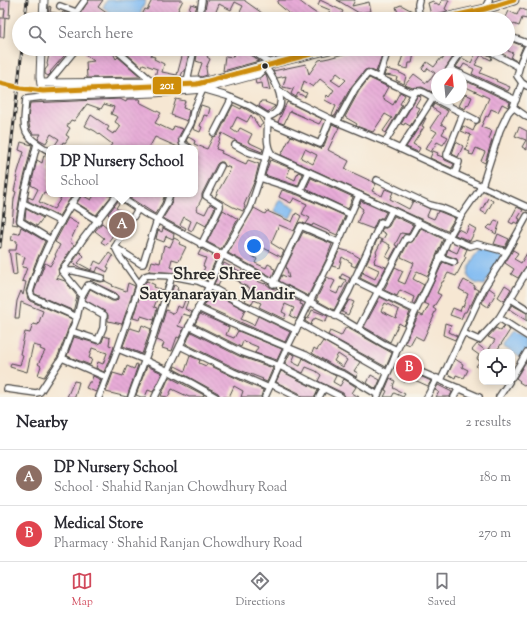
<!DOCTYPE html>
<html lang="en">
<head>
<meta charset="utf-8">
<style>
	:root { --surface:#fff; --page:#f7f7f7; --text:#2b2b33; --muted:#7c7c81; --line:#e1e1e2; --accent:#d1495b }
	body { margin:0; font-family:"Sorts Mill Goudy",serif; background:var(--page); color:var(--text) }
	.controls { position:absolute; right:12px; bottom:12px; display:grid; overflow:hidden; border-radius:8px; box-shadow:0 2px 10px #0003 }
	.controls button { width:36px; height:36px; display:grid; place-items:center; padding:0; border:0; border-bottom:1px solid var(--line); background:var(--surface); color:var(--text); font:20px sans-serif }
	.compass { position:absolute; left:431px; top:68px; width:36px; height:36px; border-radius:50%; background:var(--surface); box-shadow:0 2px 10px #0003; rotate:15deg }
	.you { position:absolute; left:254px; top:246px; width:14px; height:14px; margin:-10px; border:3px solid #fff; border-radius:50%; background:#1a73e8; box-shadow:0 0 0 6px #1a73e833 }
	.badge { display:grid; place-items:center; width:26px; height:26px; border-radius:50%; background:var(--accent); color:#fff; font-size:13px; font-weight:700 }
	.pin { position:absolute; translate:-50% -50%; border:2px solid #fff; box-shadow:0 1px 4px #0006 }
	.popup { position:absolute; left:46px; top:145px; width:152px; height:52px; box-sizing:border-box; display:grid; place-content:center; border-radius:8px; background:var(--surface); filter:drop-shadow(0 1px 3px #0005); font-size:13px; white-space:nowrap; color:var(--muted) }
	.popup b { font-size:15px; color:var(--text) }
	.popup::after { content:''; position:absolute; left:50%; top:100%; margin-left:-8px; border:8px solid transparent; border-top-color:var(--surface) }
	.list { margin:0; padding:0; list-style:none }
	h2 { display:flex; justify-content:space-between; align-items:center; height:52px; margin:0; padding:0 16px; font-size:17px }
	h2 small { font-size:13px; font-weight:400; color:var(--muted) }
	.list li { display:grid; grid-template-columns:26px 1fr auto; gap:12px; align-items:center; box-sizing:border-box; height:56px; padding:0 16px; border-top:1px solid var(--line) }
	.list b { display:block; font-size:15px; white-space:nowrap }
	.list p { margin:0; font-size:13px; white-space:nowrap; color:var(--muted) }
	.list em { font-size:13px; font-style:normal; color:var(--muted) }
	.icon { flex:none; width:22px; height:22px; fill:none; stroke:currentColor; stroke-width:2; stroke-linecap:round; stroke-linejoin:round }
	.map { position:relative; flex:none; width:527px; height:397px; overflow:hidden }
	.search { position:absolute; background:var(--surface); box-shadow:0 2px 10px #0003; left:12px; right:12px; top:12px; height:44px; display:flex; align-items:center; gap:10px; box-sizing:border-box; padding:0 14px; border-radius:22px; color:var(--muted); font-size:15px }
	.sheet { height:164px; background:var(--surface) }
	nav { display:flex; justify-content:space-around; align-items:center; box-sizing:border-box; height:56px; border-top:1px solid var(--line); background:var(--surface); font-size:11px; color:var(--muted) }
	nav a { display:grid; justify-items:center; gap:2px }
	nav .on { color:var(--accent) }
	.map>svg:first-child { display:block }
	.water { fill:#81bbf2; stroke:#56738e }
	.building { fill:url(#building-back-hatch); fill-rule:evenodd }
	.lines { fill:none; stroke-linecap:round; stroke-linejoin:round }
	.minor-casing { stroke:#494744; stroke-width:8 }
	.tertiary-casing { stroke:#494744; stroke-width:9 }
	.primary-casing { stroke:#494744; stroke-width:11 }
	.minor { stroke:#fff; stroke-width:5.5 }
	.tertiary { stroke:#fff; stroke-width:7 }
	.primary { stroke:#fff; stroke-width:9 }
	.rail-casing { stroke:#2b2b2b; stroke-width:3 }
	.rail { stroke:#f7f3e8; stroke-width:1.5; stroke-dasharray:4.5; stroke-linecap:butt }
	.bus-1-casing { stroke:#f7f3e8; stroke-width:8 }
	.bus-1 { stroke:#ce8d09; stroke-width:5 }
	.bus-dot { fill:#2b2b2b; stroke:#f7f3e8; stroke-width:1.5 }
	.poi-dot { fill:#d1495b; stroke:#f7f3e8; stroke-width:1.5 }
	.labels { text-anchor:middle; stroke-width:3.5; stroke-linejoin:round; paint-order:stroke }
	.poi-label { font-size:17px; font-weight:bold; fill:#2b2b2b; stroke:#f7f3e8 }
	.line-badge { stroke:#f7f3e8; stroke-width:1.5 }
	.badge-label { font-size:11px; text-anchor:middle; font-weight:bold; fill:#fff }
</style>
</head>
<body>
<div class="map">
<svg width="527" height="397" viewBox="0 0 527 397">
	<defs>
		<pattern id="building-back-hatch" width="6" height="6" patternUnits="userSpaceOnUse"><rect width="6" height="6" fill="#e7abd7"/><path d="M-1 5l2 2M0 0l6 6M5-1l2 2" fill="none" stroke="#c693b9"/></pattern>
	</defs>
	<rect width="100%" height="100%" fill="#f7f3e8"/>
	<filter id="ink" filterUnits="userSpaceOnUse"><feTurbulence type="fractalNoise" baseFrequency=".025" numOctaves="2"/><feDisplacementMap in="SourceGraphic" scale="8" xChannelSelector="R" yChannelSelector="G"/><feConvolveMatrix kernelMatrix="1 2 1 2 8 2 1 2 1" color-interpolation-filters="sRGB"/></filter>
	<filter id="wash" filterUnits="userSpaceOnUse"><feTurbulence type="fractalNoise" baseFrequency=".012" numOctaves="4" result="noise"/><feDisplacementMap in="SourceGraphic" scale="16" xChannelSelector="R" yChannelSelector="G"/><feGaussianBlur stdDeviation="0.9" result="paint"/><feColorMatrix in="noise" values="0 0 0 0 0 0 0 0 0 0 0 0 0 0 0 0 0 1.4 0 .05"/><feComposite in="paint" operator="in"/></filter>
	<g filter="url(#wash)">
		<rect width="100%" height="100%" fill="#f6e7d3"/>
		<g class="water">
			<polygon points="107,0 146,0 138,19 116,19 116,17 103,7"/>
			<polygon points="279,200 295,208 290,218 274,211"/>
			<path d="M 482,247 L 498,252 L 502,256 L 484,285 C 478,284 473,283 469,278 C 465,272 477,249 482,247 Z"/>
			<polygon points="515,330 527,338 527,350 521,358 504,347"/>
		</g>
		<g id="blocks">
			<g class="building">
				<polygon points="0,0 10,0 9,18 4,17 5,9 0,9"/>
				<polygon points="89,0 103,0 98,7 108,14 105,18 100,14 97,19 83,19 80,14"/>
				<polygon points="152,0 183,0 178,10 179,11 178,12 187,15 191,4 197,6 195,11 196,11 195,19 178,19 176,15 170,13 166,15 166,19 140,19 145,9 147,10"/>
				<polygon points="207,0 245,0 245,1 262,13 257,19 244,19 238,16 243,6 235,2 231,10 219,4 213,19 203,19"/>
				<polygon points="279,0 298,0 311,10 325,19 296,19 277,3"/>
				<polygon points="320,0 343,11 339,19 328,14 330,10 318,5"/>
				<polygon points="337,0 355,0 352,6 369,2 371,11 359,13"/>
				<polygon points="442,0 449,0 445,9 448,11 431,15 428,3 433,1 434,4 436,3 439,5"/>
				<polygon points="401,5 414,12 415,19 391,19 390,15 398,13 396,7"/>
				<polygon points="49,6 51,7 50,12 61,14 63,12 71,15 73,18 72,19 48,19"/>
				<polygon points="520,8 527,11 527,19 522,18 519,26 511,23 508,30 508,19 505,19 509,11 517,15"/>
				<polygon points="0,18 5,18 4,37 0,37"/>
				<polygon points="510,41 523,46 517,61 511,58 513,53 508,51 508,46"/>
				<polygon points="54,49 70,49 50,72 51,73 48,76 45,74 45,70 48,66 47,64 49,54"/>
				<polygon points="85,49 111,49 116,59 118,57 141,77 87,78 86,62 94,61 85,54"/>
				<polygon points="130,49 153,49 151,56 155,57 154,59 164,64 162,72 177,75 184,49 190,49 185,71 183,71 181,76 155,77 157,69 143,64 142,67 126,53"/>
				<polygon points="198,49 211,49 207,57 210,59 206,68 207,75 201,77 198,75 202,63 196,61"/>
				<polygon points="235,49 245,49 247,53 259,61 223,71 225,56 233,57"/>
				<path d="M 361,49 L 384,49 L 376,72 L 368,69 L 365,70 L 351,87 L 335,116 L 332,115 L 336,106 L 325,100 L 327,95 L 329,97 L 334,90 L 320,79 L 313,87 L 304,81 L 301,91 L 307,93 L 305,97 L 298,93 L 296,97 L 291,94 L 294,87 L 292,89 L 283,87 L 286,76 L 277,78 L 273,71 L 306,64 L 309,74 L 319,60 L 329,58 ZM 337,73 L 346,80 L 340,86 L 331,80 Z"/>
				<polygon points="405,49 415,49 412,63 409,63 408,69 399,67 403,55 405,55"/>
				<polygon points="449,49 458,49 442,74 437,74 437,86 432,92 422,87 413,88 405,85 414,74 426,83 428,80 430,80 435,73 428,68 425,72 422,69 427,62 434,67 441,58 443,59"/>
				<polygon points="469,49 481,49 484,53 492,57 491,60 481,55 475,65 483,68 480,73 497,80 496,81 510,87 508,91 472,74 474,69 464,64 461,69 456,67 462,58 471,63 476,53"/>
				<polygon points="386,69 398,72 406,76 404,84 396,80 397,77 386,75 386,76 384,76"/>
				<polygon points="265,74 266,74 270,90 263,89 262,83 256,84 255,80 260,79"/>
				<polygon points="369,78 388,87 382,98 393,105 400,92 405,95 400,104 402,105 386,133 383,131 392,118 385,114 373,132 356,126 357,124 345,117 359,91"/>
				<polygon points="468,82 510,102 508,107 502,104 498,112 491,109 488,117 486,116 481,127 492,131 489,139 492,140 485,163 481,161 485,152 476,148 473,155 469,154 470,152 465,150 471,135 461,131 463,126 473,131 476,124 480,122 480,118 489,98 466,87"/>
				<polygon points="465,94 472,97 468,106 467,105 465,109 459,106"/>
				<polygon points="418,95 421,96 415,106 419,108 416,113 418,114 410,126 405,123 404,125 401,124"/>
				<polygon points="120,99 126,102 127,99 140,99 139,102 161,113 155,123 172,131 174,126 183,129 178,138 180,148 155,137 149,148 109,148 112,144 95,131 85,126 91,115 109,127 107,130 113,134 114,132 116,133 121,126 115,122 118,117 111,114 114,107 104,104 101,109 87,104 74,121 71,120 67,126 70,128 66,135 69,137 65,143 63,142 60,148 53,148 59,139 51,134 46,143 38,139 41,134 33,134 30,129 28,118 30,103"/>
				<polygon points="176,99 185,101 183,108 189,110 187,121 171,115"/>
				<polygon points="261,101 266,101 265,102 275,106 268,112 259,106"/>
				<polygon points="287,102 322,119 319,124 290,111 284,124 278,122"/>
				<polygon points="434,104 448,111 441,124 446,127 442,134 448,137 443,145 437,142 431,152 425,149 437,132 430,128 440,113 432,108"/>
				<polygon points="201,105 210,108 208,116 204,115 200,126 202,127 200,132 193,129"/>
				<polygon points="233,105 241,109 242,107 258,116 263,124 259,127 251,115 247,122 237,117 231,129 237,133 240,128 252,134 248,142 263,149 262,152 235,141 235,140 222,133 216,149 222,151 221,153 246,164 248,160 259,164 255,180 244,205 245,206 243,211 233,207 215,197 231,168 225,166 223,162 220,162 217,164 202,194 202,198 196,210 205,214 210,204 215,207 206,226 197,221 192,231 188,229 191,221 184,217 180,225 186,228 185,230 163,218 170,207 174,194 184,195 184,194 195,194 195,148 193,148 192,145 186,141 188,137 192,139 195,141 194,144 207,149 213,137 218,135"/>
				<polygon points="425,118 426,118 422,126 424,127 413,144 420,148 418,152 406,147"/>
				<path d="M 332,124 L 339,127 L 328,150 L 349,161 L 345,169 L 373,182 L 376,184 L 372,191 L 382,196 L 385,189 L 393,192 L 390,199 L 409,209 L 413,201 L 430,209 L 427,216 L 434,219 L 438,211 L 455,218 L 447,231 L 281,155 L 291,136 L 321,149 L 324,146 ZM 305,149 L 317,155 L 313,164 L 301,158 Z"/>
				<polygon points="519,127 527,131 527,150 522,147 526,140 515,136"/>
				<polygon points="21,142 32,145 21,190 16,220 18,225 12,224 14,199 16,192 14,191 17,178 16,178 24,152 19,150"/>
				<polygon points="456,142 463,146 458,157 452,154"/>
				<polygon points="433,151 438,153 437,155 443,157 445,160 454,164 452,168 430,158"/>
				<polygon points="44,155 49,156 47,165 49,166 49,195 44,192 39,202 54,209 61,198 52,194 73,194 59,216 28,201 28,197 33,199 38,189 31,185 37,160 42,163"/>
				<polygon points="270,160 290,168 287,176 295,180 298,172 303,174 298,186 265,175"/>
				<polygon points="311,178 353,197 348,209 306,189"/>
				<polygon points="282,190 298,195 345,216 337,235 313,224 312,226 306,224 310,218 302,214 307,204 294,198 291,203 279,197"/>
				<polygon points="95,194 112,195 96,215 77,203 82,195 91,200"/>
				<polygon points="124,194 165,194 162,203 155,214"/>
				<polygon points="488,198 493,201 486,214 481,211"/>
				<polygon points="118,201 120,202 116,208 129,216 125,223 126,217 106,245 101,242 104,238 95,231 102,223 109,229 115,221 108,214"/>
				<polygon points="361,201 386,212 383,218 380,218 377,220 373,229 357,223 363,209 359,206"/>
				<polygon points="517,207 523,210 518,218 520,219 518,224 514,222 513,224 509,222"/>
				<polygon points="254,208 265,214 267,211 292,222 296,213 301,216 294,231 279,225 271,243 284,251 281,257 258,245 252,256 257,259 255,263 266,268 268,264 272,266 272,268 275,269 272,277 228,253"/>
				<polygon points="26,209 43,218 37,226 25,219"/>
				<polygon points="223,210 238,219 221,249 207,242"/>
				<polygon points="394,216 413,225 408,234 401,233 395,245 397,246 390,259 386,257 391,248 389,247 390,245 382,241 386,234 381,231 383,228 386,228 389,226"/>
				<polygon points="68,218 78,224 70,242 74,245 58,269 59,274 56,278 65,281 77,296 74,308 74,311 35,294 34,292 45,263 50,266 56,256 55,255 60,245 55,242"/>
				<polygon points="495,220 500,222 496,234 487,228 490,225 492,226"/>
				<polygon points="469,225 476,229 470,241 455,235 458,229 466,233"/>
				<polygon points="21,227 45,241 35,264 26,291 28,299 30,301 72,319 58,356 44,377 38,375 41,366 38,364 45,351 40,349 41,347 33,345 27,372 10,367 11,363 20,365 23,355 20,354 25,332 30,333 33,324 38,325 43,311 21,302 19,318 15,318 17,301 21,291 23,295 26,282 22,281 27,268 22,267 25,257 15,253 17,274 13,275 9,250 16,250 17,241 11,240 13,233 19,234"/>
				<polygon points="163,228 174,234 173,239 166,236 164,242 156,239 158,230 162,232"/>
				<polygon points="421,228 443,239 428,276 417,271 413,279 424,285 414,304 412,303 414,297 400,290 397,296 384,290 395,267 403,271 398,281 405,284 414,263 401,257 408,243 413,241"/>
				<polygon points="303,232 332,244 326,260 308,296 279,281 282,275 289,278 286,266"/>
				<polygon points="498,234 509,239 505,247 494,244"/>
				<polygon points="174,238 180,241 179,244 186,247 179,261 172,259 170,267 178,269 177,273 149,271 152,261 160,263 164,245 170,247"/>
				<polygon points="378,238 382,240 376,252 377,253 374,261 375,262 374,263 386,267 376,286 360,278 363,271 364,272 363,273 375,279 379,270 366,264"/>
				<polygon points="460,246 467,249 464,256 466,257 456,276 448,273 443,282 442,282 437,293 441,295 433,308 436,310 433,316 434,316 423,340 415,336 410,345 405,343 419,314 423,316 429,305 424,303 443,262 453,266 458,264 457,259 446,255 448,249 457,253"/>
				<polygon points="201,249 213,255 212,257 216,259 207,280 203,279 204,275 202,274 205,267 203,266 206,258 198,255"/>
				<polygon points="340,249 350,252 360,258 355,267 351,265 352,263 342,257 339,268 332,266"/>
				<polygon points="513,250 518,253 514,259 521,263 527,253 527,267 524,269 518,278 511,274 514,269 505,263"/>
				<polygon points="80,252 84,256 78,263 91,270 95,261 101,264 109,253 113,256 107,267 109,268 107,272 98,267 96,272 81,268 72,263"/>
				<polygon points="224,263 245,274 249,276 250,275 258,279 257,281 265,284 265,283 271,288 279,290 278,292 301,302 300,304 303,305 297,319 290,316 294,308 285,304 282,312 286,314 284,319 259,307 261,303 254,300 252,304 245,301 250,288 239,283 240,282 224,274 218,286 214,284"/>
				<polygon points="342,274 350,278 334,310 316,300 327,277 335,281 330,291 337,294 340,287 342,288 346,280 340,278"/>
				<polygon points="91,280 101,282 105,281 113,285 112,286 126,291 128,283 135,286 122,324 108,321 108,315 106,312 85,300 90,289 112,301 116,301 118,299 118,295 116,293 90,281"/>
				<polygon points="464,280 475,286 474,288 478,290 471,305 469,305 466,312 464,312 461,319 450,315 453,308 460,311 462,306 463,307 468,294 459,289"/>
				<polygon points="147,281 155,285 154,287 163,290 162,295 159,294 154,307 157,308 154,320 141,316 140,320 133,318 143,285"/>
				<polygon points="174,285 178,287 177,290 189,295 188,298 185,297 184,298 171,293"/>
				<polygon points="505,285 511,289 504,301 498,297"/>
				<polygon points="489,288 496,293 488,307 482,303"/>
				<polygon points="211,292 245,310 241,319 254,325 258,316 290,332 285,342 204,306"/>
				<path d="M 380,297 L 410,312 L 404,326 L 399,323 L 390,342 L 364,327 ZM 385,303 L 399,310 L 396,318 L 381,311 Z"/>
				<polygon points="185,300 188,301 185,309 192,312 190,316 183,314 178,326 184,328 179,338 177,337 172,351 162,348 164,343 157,340 166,310 174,314 177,306 182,308"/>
				<polygon points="349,300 354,302 348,315 342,312"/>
				<polygon points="512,305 527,313 527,321 509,309"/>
				<polygon points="312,310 328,316 325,322 315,318 315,319 313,319 311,325 305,321 306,318 308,319"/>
				<polygon points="200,314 229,327 226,335 234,338 238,331 282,349 277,360 255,353 258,347 246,342 243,341 241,347 195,324"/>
				<polygon points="445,323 451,325 449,332 457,336 455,340 443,335"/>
				<polygon points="142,325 151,329 142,354 123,346 130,328 140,331"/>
				<polygon points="504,326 510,330 496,352 487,352 495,340 488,337 496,328 501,331"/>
				<polygon points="346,327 392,353 386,367 328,335 330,331 341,336"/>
				<polygon points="191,332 239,356 273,368 267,382 262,380 263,379 235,368 186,344"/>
				<polygon points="104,336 110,338 109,345 114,347 104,372 96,368 98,362 103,364 107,353 92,348 89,358 92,359 90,365 67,356 74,337 98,344 102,342"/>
				<path d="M 323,341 L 360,362 L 354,371 L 358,373 L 356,377 L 347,371 L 334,366 L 312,353 L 314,348 L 317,350 ZM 338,354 L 347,360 L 343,367 L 334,361 Z"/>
				<polygon points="477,344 487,352 482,352 482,371 476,366 480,361 477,359 479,355 472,350"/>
				<polygon points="290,353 295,355 292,362 300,366 303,358 304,359 336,376 333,382 340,386 344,379 356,387 352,393 359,397 345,397 343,393 318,381 321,375 316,371 306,367 303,373 285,364"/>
				<polygon points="190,356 200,360 199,363 206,366 207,364 246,383 263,390 261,397 241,397 243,391 234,386 229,397 220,397 218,393 174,369 175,366 185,371"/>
				<polygon points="455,359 463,364 462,367 468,370 464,378 456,375 455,378 448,374"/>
				<polygon points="527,360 527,387 519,382 520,381 516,378"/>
				<polygon points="136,364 138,365 127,397 106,392 113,373 123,376 127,366 134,369"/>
				<polygon points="396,365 431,381 428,386 408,377 405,382 402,380 405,374 395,368"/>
				<polygon points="147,366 162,373 153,392 148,390 145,397 141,397 136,395"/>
				<polygon points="281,371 318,390 315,397 301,397 299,393 276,382"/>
				<polygon points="371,375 380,380 376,389 367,383"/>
				<polygon points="93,376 101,380 96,392 86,388 89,382 91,382"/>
				<polygon points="169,377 204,395 203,397 189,397 172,389 168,397 161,396"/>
				<polygon points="390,378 395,381 393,386 394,387 393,388 405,394 403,397 394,393 392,397 384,397 387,391 385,390"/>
				<polygon points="74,381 79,382 75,397 67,397"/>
				<polygon points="438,385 452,392 450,397 436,397 439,392 435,390"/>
			</g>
		</g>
	</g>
	<g filter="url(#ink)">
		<use href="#blocks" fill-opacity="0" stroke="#494744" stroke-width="1"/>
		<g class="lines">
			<defs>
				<g id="minor">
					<polyline points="419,0 418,4 419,19"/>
					<polyline points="60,6 76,12"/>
					<polyline points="170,17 174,19"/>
					<polyline points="79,19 75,14 85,0"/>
					<polyline points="199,19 202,0"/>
					<polyline points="479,19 489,0"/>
					<polyline points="508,36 527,43"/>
					<polyline points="527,48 521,61 517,76 522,83 527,86"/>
					<polyline points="115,49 153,82"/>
					<polyline points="249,49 272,64"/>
					<polyline points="486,49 519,67"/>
					<path d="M 265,66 C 274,79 293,109 268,117 C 268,129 264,148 274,156 L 392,210 L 449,237 L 470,246 L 477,244 L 507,252 L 527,216"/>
					<polyline points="450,69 461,74"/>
					<polyline points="446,74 463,49"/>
					<polyline points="461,74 516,100"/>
					<path d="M 379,78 L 410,92 C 417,93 410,93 417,91 C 423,90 429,95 433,98 L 437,91"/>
					<polyline points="187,81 194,49"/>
					<polyline points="48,83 76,49"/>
					<polyline points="279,90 290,99 337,122 355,89 368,73 379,78 388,49"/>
					<path d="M 43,97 L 26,99 C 23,130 20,134 49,151"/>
					<polyline points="513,107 527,117"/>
					<polyline points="268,122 320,144 330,119"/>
					<polyline points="337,122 385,142 527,207"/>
					<polyline points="214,133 232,98"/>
					<polyline points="385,142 416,91"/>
					<polyline points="37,144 25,191 20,221 51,240"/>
					<polyline points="235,145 248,152 266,158"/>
					<polyline points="189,148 183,145 182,140 191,123 193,112 203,89 227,96 250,106 268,117"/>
					<polyline points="400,149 433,98 476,120"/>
					<polyline points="455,174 459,162 447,156 447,154 463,114"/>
					<polyline points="260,178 300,191 350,214"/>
					<polyline points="377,180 430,205 442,208 461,216"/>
					<polyline points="300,191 309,172"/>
					<polyline points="116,194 144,213 344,320 384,344 397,350 394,359 416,370 479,397"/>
					<polyline points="23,203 61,222"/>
					<polyline points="71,204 98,221"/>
					<polyline points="201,245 220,207 220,205 206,196 221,166"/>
					<polyline points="115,247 141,264 143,264 157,220 166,205 170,194"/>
					<polyline points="440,257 454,262"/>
					<polyline points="62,271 74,271 102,278"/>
					<polyline points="527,271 499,318 527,336"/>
					<polyline points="354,280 416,310"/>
					<polyline points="139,284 145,276 148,275 172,276 198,281 209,286 240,303 296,330"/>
					<polyline points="273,284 301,226 338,242"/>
					<polyline points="82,295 88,285 91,285 114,297"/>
					<polyline points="511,299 527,309"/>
					<polyline points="198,308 232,324 306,355 332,370 345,375 378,395"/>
					<polyline points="335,316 348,293 381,222 385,224 392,210"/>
					<path d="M 77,317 L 32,297 L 30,292 C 40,256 58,224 78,194"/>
					<polyline points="299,323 387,373"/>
					<polyline points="189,326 241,352 280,366 341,397"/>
					<polyline points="358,329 406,238 410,239 419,223"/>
					<polyline points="71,331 98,340 103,328 104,315 81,302"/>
					<polyline points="463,333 479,340 499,318"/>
					<polyline points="180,346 233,372 269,388"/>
					<path d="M 118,349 C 152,362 184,378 216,397"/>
					<polyline points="397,350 431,279 449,237 461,216 482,186 500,130 508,113 513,107 522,83"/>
					<polyline points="62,358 106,377"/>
					<polyline points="512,377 527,352"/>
					<polyline points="441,380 484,288 507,252"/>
					<polyline points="271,384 297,397"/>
					<polyline points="7,389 36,393 40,392 62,358 77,317 82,295 62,271 83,239 117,195"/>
					<polyline points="99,397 117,351 139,287 139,284 120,257 115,247 138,209"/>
					<polyline points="131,397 151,343 172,276"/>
					<polyline points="155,397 209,286 222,256 250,208 260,178 268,148"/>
					<polyline points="265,397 287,348 332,257 359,195"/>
					<polyline points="319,397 324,388"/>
					<polyline points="377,397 394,359"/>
					<polyline points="427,397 437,378"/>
					<polyline points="454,397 459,388"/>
					<polyline points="499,397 509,382"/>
				</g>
				<g id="tertiary">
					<polyline points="43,19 44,0"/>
					<polyline points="41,49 40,77 43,97 154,93 203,89 258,74 265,66"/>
					<polyline points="41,83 153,82 197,80"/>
				</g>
				<g id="primary">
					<polyline points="440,19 485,9 514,0"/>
					<polyline points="186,86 218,79 277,62 330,49"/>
				</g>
			</defs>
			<use href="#minor" class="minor-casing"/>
			<use href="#tertiary" class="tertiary-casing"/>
			<use href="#primary" class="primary-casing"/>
			<use href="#minor" class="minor"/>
			<use href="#tertiary" class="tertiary"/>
			<use href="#primary" class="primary"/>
			<defs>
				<g id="rail">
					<polyline points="25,19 27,0"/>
					<polyline points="0,247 22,49"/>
				</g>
			</defs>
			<use href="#rail" class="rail-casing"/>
			<use href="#rail" class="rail"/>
			<defs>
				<g id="bus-1">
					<polyline points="440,19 485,9 514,0"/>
					<polyline points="0,83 21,88 43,91 197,84 330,49"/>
				</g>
			</defs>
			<use href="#bus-1" class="bus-1-casing"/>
			<use href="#bus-1" class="bus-1"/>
		</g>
	</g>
	<circle class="bus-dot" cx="265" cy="66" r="3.5"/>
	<circle class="poi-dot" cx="217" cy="256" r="4"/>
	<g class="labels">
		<g class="poi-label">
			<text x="217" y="279">Shree Shree<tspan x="217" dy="20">Satyanarayan Mandir</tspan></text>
		</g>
	</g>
	<rect class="line-badge" x="152" y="76" width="30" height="19" rx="4" fill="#ce8d09"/>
	<g class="badge-label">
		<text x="167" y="89">201</text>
	</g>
</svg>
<div class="controls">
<button><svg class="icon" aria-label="locate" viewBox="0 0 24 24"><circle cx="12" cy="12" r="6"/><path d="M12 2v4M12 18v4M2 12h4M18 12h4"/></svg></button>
</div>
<svg class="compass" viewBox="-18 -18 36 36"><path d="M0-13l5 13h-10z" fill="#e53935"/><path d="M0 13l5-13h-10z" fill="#7c7c81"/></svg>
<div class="you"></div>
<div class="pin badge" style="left:122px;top:225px;background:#8d6e63">A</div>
<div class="popup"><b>DP Nursery School</b>School</div>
<div class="pin badge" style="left:409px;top:368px;background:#e0444e">B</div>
<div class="search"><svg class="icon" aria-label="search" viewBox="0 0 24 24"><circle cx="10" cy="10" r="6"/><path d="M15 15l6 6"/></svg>Search here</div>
</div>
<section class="sheet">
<h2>Nearby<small>2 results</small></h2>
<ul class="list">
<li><span class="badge" style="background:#8d6e63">A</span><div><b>DP Nursery School</b><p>School · Shahid Ranjan Chowdhury Road</p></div><em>180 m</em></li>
<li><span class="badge" style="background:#e0444e">B</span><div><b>Medical Store</b><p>Pharmacy · Shahid Ranjan Chowdhury Road</p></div><em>270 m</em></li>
</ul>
</section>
<nav>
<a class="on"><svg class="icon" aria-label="map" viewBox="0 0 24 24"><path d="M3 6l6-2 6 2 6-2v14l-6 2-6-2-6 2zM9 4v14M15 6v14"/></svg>Map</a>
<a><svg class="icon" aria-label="directions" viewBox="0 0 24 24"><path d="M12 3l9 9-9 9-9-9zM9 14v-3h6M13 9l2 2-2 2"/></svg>Directions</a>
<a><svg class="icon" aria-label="saved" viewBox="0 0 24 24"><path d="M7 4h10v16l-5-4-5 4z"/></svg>Saved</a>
</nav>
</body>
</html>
